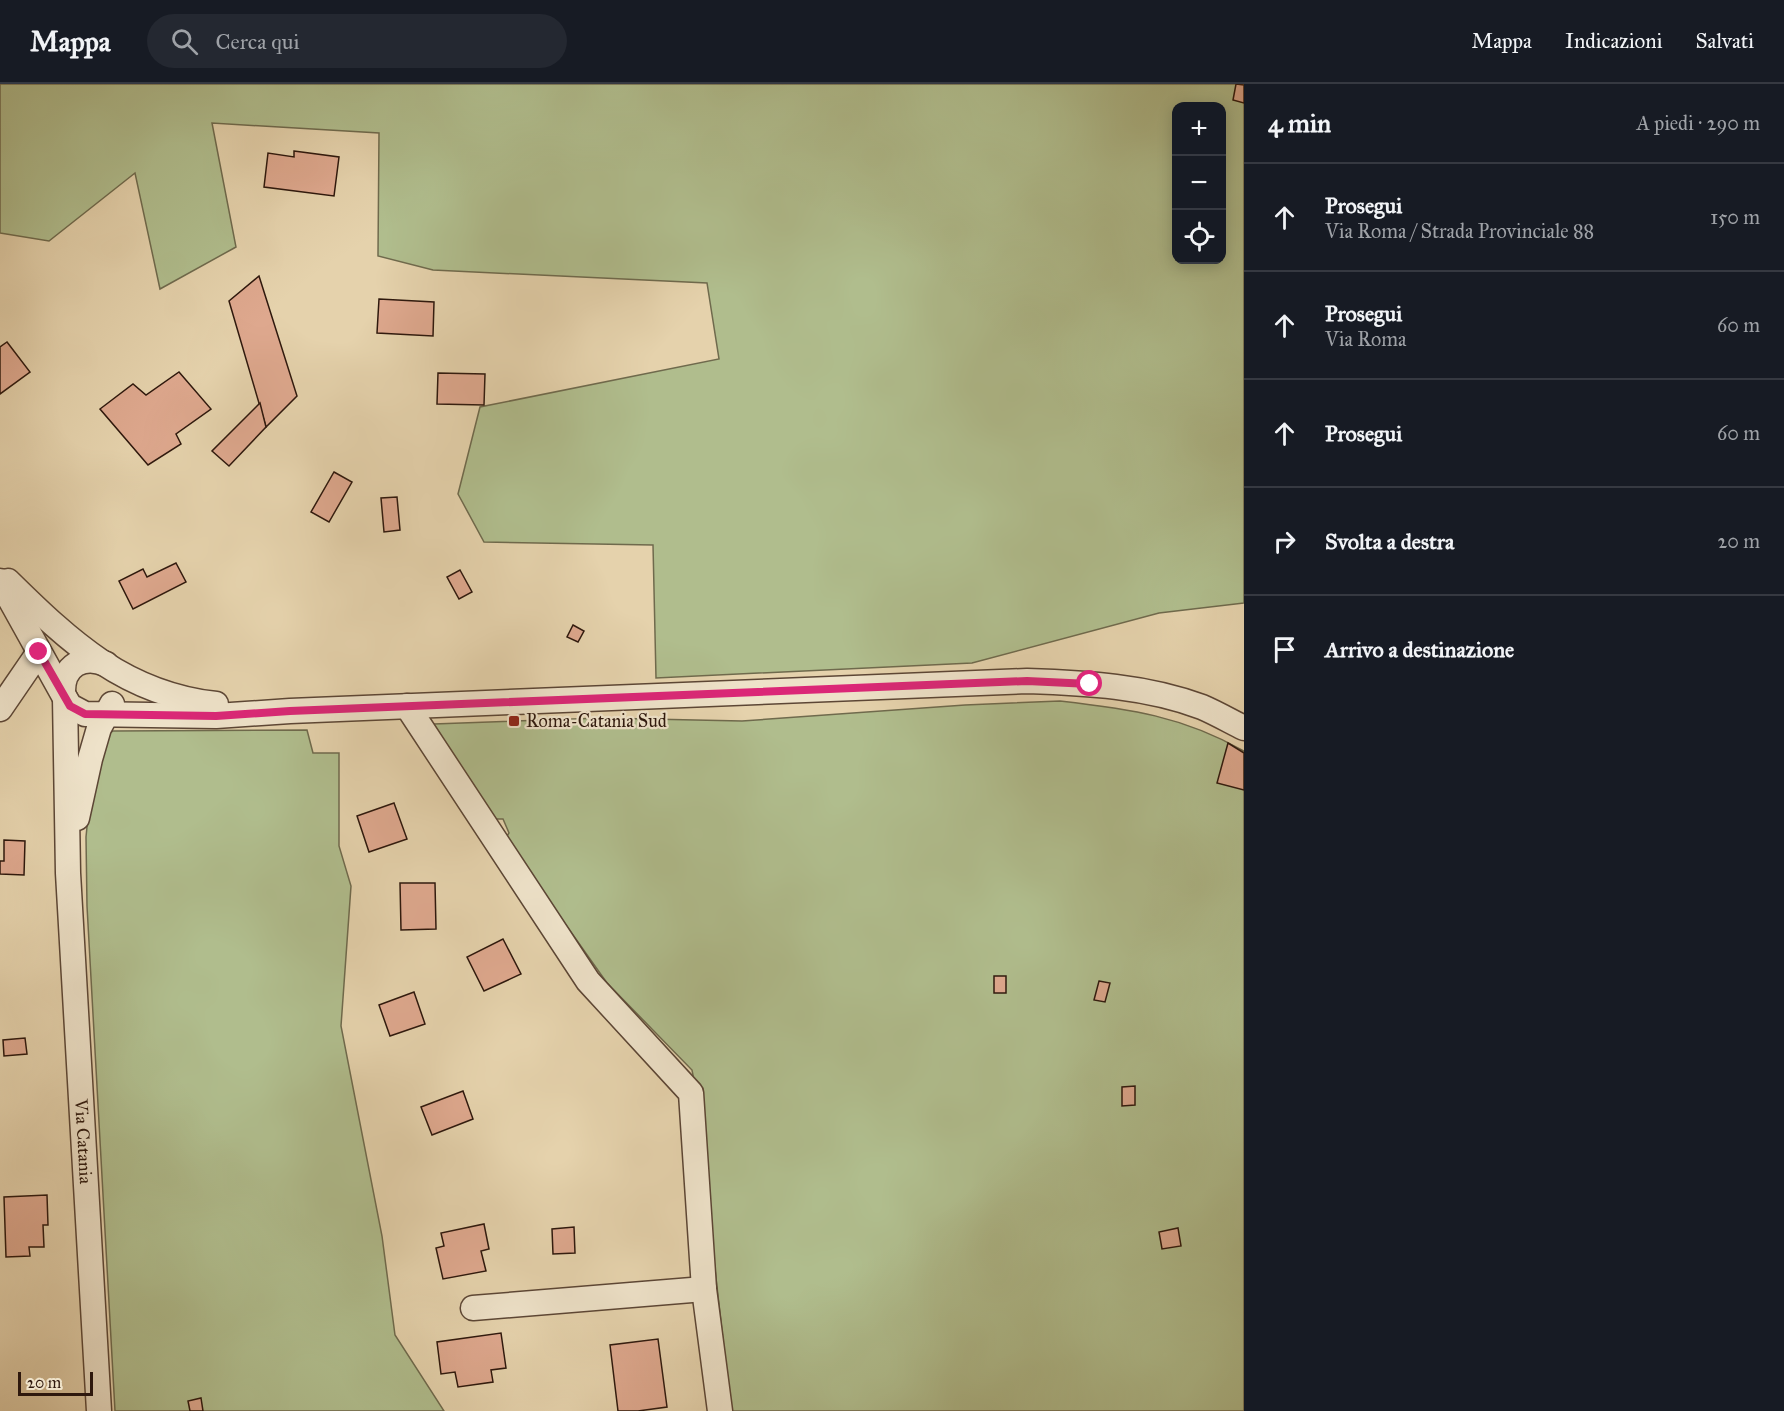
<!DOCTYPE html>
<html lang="it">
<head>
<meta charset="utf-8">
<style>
	:root { --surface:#171b24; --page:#242831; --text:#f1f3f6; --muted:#9ea1a6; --line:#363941 }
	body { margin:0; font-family:"IM FELL Great Primer",serif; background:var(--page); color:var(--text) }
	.controls { position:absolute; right:18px; top:18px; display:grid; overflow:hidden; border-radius:12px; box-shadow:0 3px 15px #0003 }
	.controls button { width:54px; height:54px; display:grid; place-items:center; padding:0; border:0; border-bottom:2px solid var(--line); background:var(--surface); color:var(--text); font:30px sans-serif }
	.scale { position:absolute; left:18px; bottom:15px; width:75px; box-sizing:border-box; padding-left:6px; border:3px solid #2e180d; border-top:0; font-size:16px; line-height:21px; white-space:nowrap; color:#2e180d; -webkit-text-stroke:4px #eee2c9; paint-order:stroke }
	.stop { position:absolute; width:18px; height:18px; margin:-14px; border:4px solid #db2777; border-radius:50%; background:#fff }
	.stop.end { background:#db2777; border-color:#fff; box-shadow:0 2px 6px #0008 }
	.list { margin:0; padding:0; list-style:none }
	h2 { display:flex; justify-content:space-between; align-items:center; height:78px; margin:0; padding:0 24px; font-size:26px }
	h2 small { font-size:20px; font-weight:400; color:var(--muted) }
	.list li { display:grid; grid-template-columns:39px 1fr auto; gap:18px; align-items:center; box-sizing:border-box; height:108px; padding:0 24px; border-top:2px solid var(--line) }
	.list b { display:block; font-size:22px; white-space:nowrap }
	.list p { margin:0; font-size:20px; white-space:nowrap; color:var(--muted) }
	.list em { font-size:20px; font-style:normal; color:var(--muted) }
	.icon { flex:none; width:33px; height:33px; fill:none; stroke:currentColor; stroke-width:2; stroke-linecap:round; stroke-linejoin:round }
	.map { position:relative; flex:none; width:1244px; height:1327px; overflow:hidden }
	header { display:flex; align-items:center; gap:36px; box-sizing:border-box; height:84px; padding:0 30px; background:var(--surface); border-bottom:2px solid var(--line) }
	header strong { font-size:28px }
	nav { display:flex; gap:33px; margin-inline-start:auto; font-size:21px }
	.search { width:420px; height:54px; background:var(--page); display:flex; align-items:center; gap:15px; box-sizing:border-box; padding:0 21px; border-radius:33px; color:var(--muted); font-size:22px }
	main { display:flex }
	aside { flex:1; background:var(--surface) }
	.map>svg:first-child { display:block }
	.green { fill:#b0bd8d; stroke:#6f6a4d; stroke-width:1.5; fill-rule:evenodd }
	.building { fill:#dea88e; stroke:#2e180d; stroke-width:1.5 }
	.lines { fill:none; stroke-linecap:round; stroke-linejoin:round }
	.minor-casing { stroke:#5c4635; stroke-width:27 }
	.minor { stroke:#eee2c9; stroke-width:24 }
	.route { stroke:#db2777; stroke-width:8 }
	.poi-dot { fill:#8f2418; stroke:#eee2c9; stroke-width:2 }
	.labels { text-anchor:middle; stroke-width:4.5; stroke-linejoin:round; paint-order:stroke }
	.poi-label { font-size:18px; fill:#2e180d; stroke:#eee2c9; text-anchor:start }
	.street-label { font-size:18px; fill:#2e180d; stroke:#eee2c9 }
</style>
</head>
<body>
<header>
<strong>Mappa</strong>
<div class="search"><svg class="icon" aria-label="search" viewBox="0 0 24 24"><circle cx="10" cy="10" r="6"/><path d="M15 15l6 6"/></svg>Cerca qui</div>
<nav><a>Mappa</a><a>Indicazioni</a><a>Salvati</a></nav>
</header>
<main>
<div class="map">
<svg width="1244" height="1327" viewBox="0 0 1244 1327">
	<rect width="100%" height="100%" fill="#e5d2ac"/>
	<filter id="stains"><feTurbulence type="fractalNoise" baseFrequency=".00333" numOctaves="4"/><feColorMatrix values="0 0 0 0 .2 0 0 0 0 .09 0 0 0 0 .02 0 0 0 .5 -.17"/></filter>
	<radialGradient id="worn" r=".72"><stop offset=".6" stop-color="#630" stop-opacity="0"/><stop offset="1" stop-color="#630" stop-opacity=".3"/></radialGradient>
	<g class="green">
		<path d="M 0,0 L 1244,0 L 1244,519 L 1159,529 L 972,579 L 656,594 L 653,461 L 484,458 L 458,410 L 480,323 L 719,275 L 707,199 L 433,186 L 378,172 L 379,49 L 212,39 L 236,163 L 160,205 L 135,89 L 49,157 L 0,149 ZM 1176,22 L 1222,22 L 1222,176 L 1176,176 Z"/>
		<path d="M 1060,617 C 1130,625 1182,632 1244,667 L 1244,1327 L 731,1327 L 707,1114 L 706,1056 L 692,986 L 607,899 L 505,755 L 509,749 L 503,735 L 493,735 L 433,649 L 434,640 L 602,634 L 742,637 L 965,621 Z"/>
		<polygon points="307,646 313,669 339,669 339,762 351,802 341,942 382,1152 395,1251 444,1327 115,1327 87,822 86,753 91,702 106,652 113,647"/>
	</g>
	<g class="building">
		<polygon points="1236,0 1244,1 1244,19 1233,16"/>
		<polygon points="294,67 339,73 334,112 264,103 268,69 294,73"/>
		<polygon points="259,192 297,312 266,343 229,217"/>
		<polygon points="379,215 434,218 433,252 377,249"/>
		<polygon points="7,258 30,288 0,310 0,263"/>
		<polygon points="179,288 211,325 176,350 181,360 148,381 100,325 133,300 146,311"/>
		<polygon points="438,289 485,290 484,321 437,320"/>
		<polygon points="260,319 266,343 229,382 212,367"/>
		<polygon points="334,388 352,398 329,438 311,428"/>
		<polygon points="397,413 400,446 384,448 381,414"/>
		<polygon points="176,479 186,498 133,525 119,497 143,485 147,493"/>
		<polygon points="460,486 472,508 459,515 447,493"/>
		<polygon points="573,541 584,547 578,558 567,553"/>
		<polygon points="1228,659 1244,669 1244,706 1217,699"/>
		<polygon points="394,719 407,755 369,768 357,732"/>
		<polygon points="4,756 25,757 24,791 0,790 0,777 4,777"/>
		<polygon points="400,799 435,799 436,845 401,846"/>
		<polygon points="503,855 521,890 484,907 467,873"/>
		<rect x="994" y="892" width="12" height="17"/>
		<polygon points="1099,897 1110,899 1105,918 1094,916"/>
		<polygon points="414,908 425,940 390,952 379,921"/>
		<polygon points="25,954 27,970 4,972 3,956"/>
		<polygon points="1135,1002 1135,1021 1122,1022 1122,1003"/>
		<polygon points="463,1007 473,1035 432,1051 421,1023"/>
		<polygon points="47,1111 48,1141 43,1141 44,1163 29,1163 30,1172 6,1173 4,1113"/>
		<polygon points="484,1140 489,1165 481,1167 486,1187 443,1195 436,1164 444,1162 441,1149"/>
		<polygon points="574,1143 575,1169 553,1170 552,1145"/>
		<polygon points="1178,1144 1181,1162 1162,1165 1159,1148"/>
		<polygon points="501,1249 506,1284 491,1286 493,1298 458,1303 455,1288 441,1290 437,1258"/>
		<polygon points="658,1255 667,1323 638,1327 618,1327 610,1261"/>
		<polygon points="201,1314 203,1327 190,1327 188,1317"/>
	</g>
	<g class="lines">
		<defs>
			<g id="minor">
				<path d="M 0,497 L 65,614 L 70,622 L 85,630 L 216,632 L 290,627 L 1027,597 C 1086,599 1146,602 1202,623 C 1216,629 1230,637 1244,644"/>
				<path d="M 8,497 C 70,558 125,610 216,620"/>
				<path d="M 63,607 C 63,582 83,570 106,580"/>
				<path id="s1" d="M 65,614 L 68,789 L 99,1327"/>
				<polyline points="407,622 588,897 691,1009 704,1205 720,1327"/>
				<polyline points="0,625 39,568"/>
				<polyline points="77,734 90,675 99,644 112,620"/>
				<polyline points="473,1224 704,1205"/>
			</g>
		</defs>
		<use href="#minor" class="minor-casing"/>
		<use href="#minor" class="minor"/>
	</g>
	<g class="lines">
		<polyline class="route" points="39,568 70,622 85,630 216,632 290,627 1027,597 1090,600"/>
	</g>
	<rect class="poi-dot" x="508" y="631" width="12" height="12" rx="3"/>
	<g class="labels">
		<g class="poi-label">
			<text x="526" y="643">Roma-Catania Sud</text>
		</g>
		<g class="street-label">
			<text dy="6" stroke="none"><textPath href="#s1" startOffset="444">Via Catania</textPath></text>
		</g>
	</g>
	<rect width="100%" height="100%" filter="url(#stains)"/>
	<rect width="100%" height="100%" fill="url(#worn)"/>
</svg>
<div class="controls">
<button>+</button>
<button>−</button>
<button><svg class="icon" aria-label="locate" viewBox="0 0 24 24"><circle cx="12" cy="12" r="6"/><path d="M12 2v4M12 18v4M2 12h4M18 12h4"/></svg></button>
</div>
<div class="scale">20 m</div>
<div class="stop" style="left:1090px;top:600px"></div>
<div class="stop end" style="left:39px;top:568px"></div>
</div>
<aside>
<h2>4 min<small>A piedi · 290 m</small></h2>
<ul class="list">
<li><svg class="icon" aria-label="ahead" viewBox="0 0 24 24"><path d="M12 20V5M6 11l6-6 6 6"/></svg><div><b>Prosegui</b><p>Via Roma / Strada Provinciale 88</p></div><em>150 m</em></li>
<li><svg class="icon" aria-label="ahead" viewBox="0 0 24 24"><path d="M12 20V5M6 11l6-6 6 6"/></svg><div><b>Prosegui</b><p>Via Roma</p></div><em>60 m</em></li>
<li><svg class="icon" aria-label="ahead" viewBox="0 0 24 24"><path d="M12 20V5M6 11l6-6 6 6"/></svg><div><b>Prosegui</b></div><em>60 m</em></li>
<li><svg class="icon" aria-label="right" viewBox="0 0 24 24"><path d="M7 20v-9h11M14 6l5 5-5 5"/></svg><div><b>Svolta a destra</b></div><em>20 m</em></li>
<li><svg class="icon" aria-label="arrive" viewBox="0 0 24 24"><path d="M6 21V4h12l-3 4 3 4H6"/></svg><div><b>Arrivo a destinazione</b></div></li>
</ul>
</aside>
</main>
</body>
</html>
